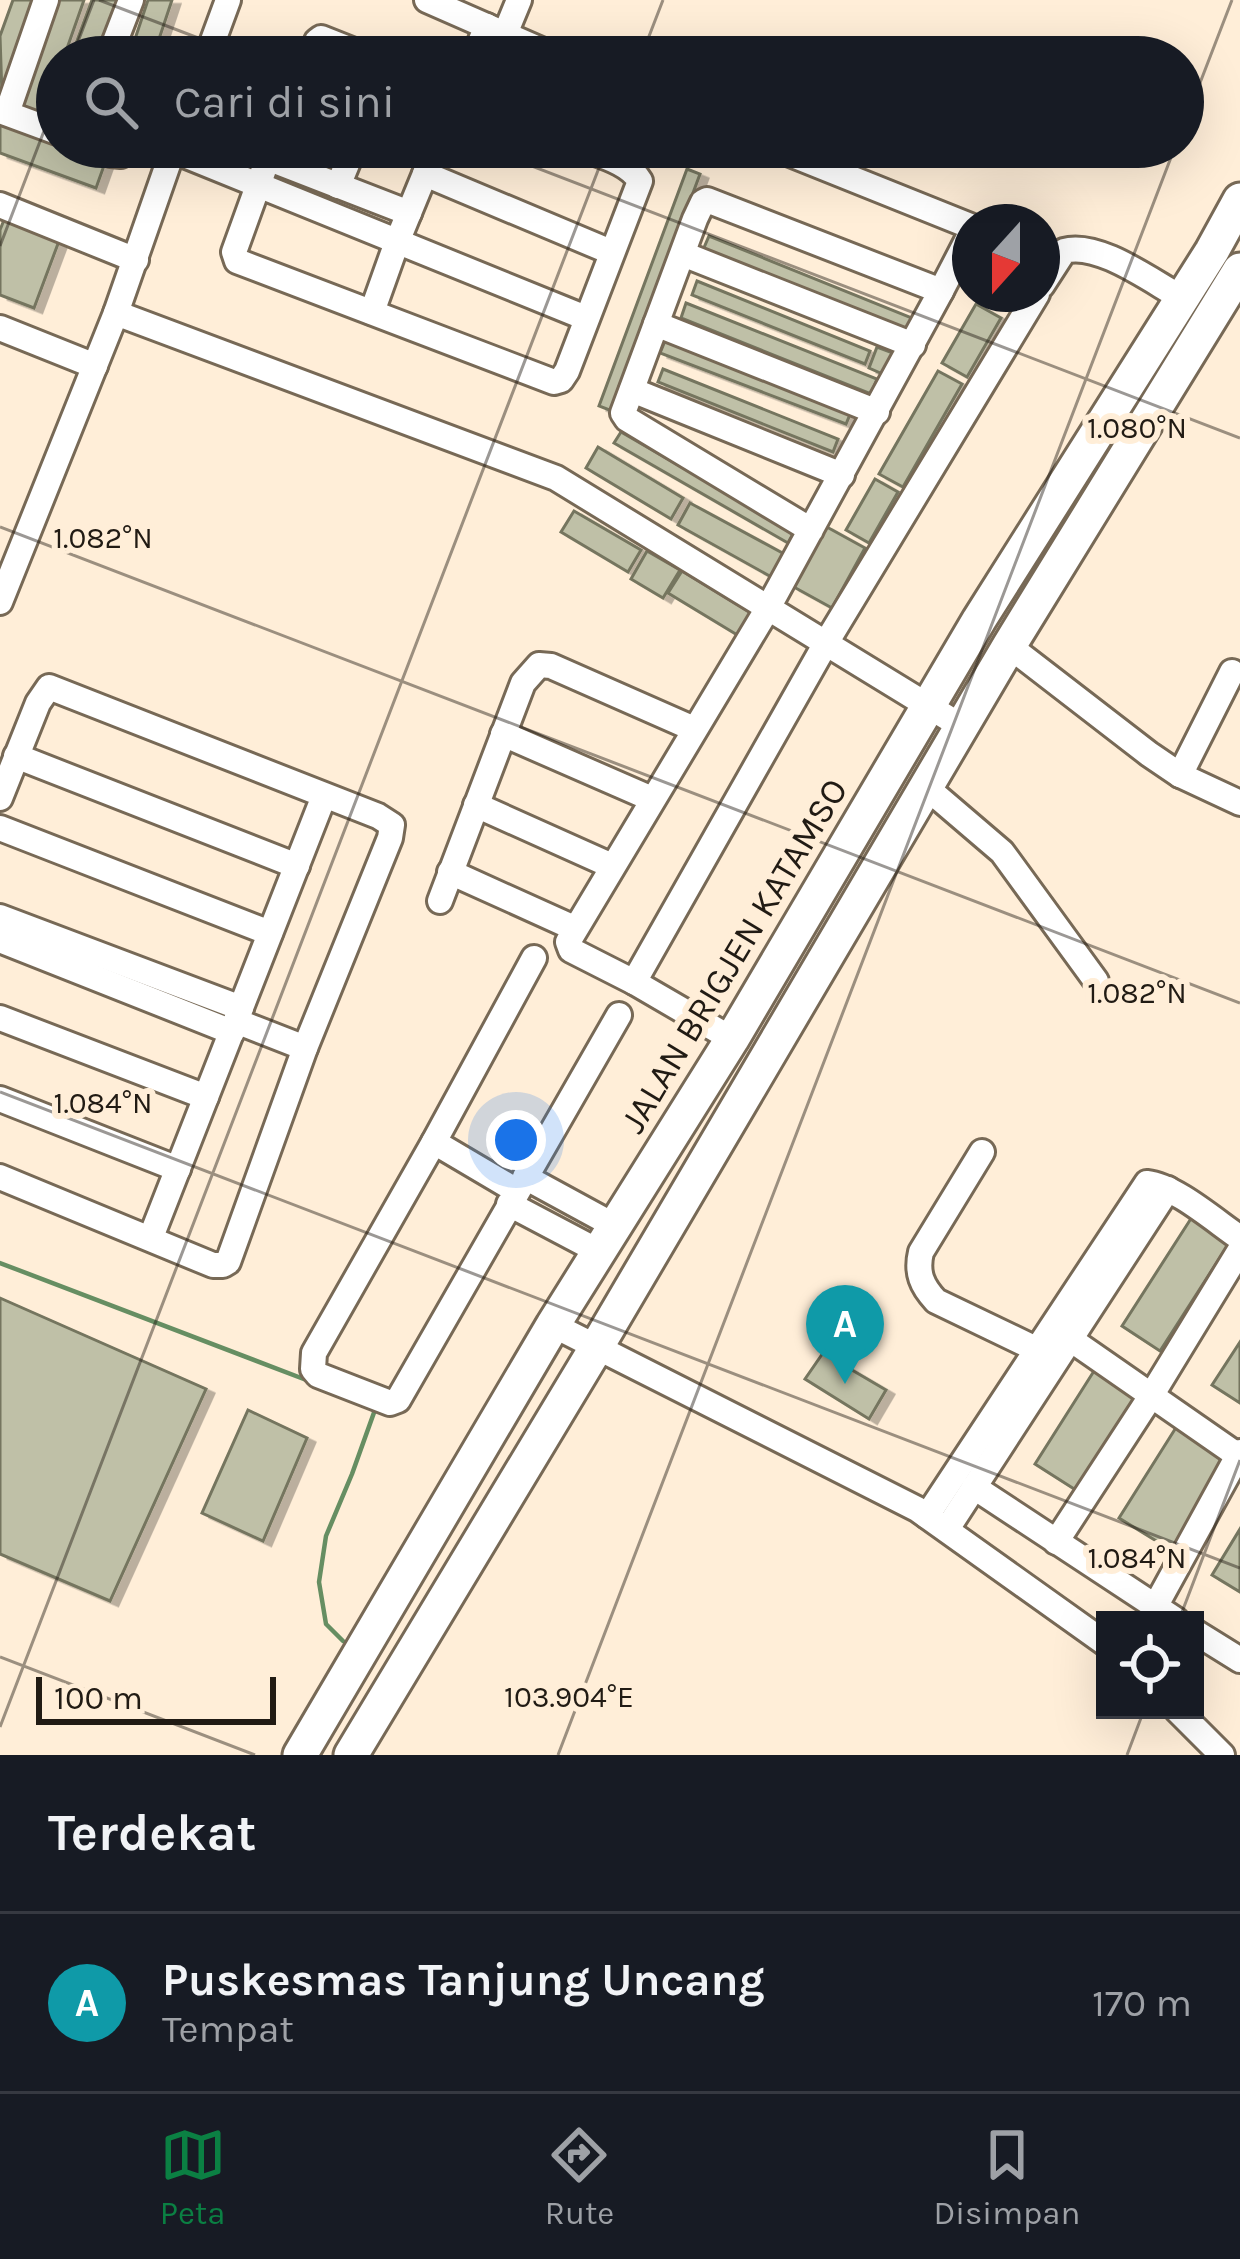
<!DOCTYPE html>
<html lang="id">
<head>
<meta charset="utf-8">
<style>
	:root { --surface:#171b24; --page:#242831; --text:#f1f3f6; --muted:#9ea1a6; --line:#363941; --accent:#0b8043 }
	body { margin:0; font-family:Karla,sans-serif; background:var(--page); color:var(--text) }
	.controls { position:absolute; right:36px; bottom:36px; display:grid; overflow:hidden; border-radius:0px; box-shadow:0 12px 48px #0002 }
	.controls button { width:108px; height:108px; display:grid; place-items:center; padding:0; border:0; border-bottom:3px solid var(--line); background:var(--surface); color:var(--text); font:60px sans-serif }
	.compass { position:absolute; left:952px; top:204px; width:108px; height:108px; border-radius:50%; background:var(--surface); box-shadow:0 12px 48px #0002; rotate:201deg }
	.scale { position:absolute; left:36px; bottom:30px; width:240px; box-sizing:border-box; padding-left:12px; border:6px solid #211b14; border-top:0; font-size:33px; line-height:42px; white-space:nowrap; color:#211b14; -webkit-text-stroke:9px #ffeed8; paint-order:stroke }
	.you { position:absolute; left:516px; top:1140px; width:42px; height:42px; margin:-30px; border:9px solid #fff; border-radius:50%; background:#1a73e8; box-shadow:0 0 0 18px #1a73e833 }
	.badge { display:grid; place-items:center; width:78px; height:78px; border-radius:50%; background:var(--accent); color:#fff; font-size:39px; font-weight:700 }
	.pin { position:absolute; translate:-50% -99px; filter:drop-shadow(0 3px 6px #0008) }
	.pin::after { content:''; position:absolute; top:63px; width:42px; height:36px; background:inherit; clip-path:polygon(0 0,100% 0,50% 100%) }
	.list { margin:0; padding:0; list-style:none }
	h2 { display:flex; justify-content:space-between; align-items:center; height:156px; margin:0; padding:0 48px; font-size:51px }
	h2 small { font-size:39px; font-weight:400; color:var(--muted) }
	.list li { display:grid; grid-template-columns:78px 1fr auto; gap:36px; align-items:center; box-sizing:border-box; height:180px; padding:0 48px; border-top:3px solid var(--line) }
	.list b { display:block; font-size:45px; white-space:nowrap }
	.list p { margin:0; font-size:39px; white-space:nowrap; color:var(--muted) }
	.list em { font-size:39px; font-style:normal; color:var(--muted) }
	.icon { flex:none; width:66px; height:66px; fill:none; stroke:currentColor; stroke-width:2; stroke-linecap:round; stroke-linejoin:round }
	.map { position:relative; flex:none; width:1240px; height:1755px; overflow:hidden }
	.search { position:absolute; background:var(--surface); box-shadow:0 12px 48px #0002; left:36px; right:36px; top:36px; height:132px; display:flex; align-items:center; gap:30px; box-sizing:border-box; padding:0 42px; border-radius:66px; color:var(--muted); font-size:45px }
	.sheet { height:336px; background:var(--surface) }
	nav { display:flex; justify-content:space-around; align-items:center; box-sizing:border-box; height:168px; border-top:3px solid var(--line); background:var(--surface); font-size:33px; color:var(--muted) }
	nav a { display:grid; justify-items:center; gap:6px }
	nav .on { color:var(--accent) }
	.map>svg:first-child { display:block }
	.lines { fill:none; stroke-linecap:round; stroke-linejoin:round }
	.stream { stroke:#668e62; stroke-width:4.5 }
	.building { fill:#bfc0a7; stroke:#74755e; stroke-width:3; filter:url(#shadow) }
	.minor-casing { stroke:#776956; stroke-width:30 }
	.highway-casing { stroke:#776956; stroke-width:39 }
	.minor { stroke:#fff; stroke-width:24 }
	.highway { stroke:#fff; stroke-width:33 }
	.ticks { fill:none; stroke:#211b14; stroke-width:3; stroke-opacity:0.45 }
	.labels { text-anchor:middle; stroke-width:12; stroke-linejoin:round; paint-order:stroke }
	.street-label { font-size:36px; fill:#211b14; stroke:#ffeed8 }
	.ticks-label { font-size:30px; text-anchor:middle; fill:#211b14; stroke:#ffeed8; stroke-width:12; stroke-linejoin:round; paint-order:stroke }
</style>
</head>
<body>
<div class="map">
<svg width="1240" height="1755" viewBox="0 0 1240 1755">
	<defs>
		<filter id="shadow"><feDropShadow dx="8" dy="4.5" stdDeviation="0" flood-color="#0004"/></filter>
	</defs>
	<rect width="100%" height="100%" fill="#ffeed8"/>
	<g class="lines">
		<g class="stream">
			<polyline points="0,1263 309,1381"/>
			<polyline points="343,1641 326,1624 319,1582 326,1536 352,1474 376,1407"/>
		</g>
	</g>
	<g class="building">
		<polygon points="13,0 38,0 2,96 0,36"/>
		<polygon points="57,0 84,0 64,57 57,57 57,77 43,115 19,106"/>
		<polygon points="92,0 118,0 98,57 71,57"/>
		<polygon points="148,0 172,0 153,57 129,57"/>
		<polygon points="0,120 57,142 57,147 71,147 106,160 96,188 0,153"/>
		<polygon points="687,169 700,174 612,411 599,406"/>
		<polygon points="4,220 59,241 34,308 0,295 0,230"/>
		<polygon points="709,236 912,318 907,332 703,250"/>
		<polygon points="697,281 870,351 865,364 692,295"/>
		<polygon points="686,303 877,379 871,394 681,318"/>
		<polygon points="976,304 1001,318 967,377 942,363"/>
		<polygon points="665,341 851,412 846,424 660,353"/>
		<polygon points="877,347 893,353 885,375 869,368"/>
		<polygon points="663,369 838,439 833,452 658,382"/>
		<polygon points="938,371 962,384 903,487 879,474"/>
		<polygon points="621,432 794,532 788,543 614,443"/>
		<polygon points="598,447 683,498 671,519 586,468"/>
		<polygon points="875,479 898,492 869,543 846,530"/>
		<polygon points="690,503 788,556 775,579 678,525"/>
		<polygon points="574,511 641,550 628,572 561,532"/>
		<polygon points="825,526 865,548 832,608 792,586"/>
		<polygon points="647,551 680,570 663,598 631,579"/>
		<polygon points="682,571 753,614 739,636 668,593"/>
		<polygon points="1192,1217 1230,1242 1160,1351 1122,1326"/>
		<polygon points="0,1298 206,1389 110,1601 0,1554"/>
		<polygon points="1240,1342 1240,1403 1212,1385"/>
		<polygon points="823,1353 886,1390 869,1419 805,1379"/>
		<polygon points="1094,1371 1142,1402 1082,1494 1035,1464"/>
		<polygon points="248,1410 307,1438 263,1541 202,1513"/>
		<polygon points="1177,1426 1228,1458 1171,1550 1119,1518"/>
		<polygon points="1240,1529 1240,1592 1212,1575"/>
	</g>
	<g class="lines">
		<defs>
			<g id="minor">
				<polyline points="427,0 557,57"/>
				<polyline points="505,34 519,0"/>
				<polyline points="109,57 131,0"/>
				<polyline points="207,57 228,0"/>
				<polyline points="310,57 317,41 321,38 369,57"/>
				<polyline points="474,57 487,26"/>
				<polyline points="0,111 57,132"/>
				<polyline points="7,113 46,0"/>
				<polyline points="91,147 111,154 121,155"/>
				<polyline points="239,147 409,213"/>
				<path d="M 272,147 L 234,252 L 237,261 L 554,382 L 561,380 L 567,371 L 640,181 C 629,162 599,155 579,147"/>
				<polyline points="773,147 970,226"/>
				<polyline points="172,150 586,318"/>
				<polyline points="425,174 611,252"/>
				<polyline points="338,186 354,147"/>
				<polyline points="0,205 136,260"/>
				<polyline points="683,254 913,345"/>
				<path d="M 1042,285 L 1064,251 C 1098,241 1151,281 1182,298"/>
				<polyline points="941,291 970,235"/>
				<polyline points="372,312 397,242 436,147"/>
				<polyline points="116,313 556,478 961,726"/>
				<polyline points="656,324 877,412"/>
				<polyline points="0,328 95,366"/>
				<polyline points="632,390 842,475"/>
				<polyline points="0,602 116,313 174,147"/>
				<polyline points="1009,646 1149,754 1180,775 1240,803"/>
				<polyline points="503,734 652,799"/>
				<polyline points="16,756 297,866"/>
				<polyline points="1180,775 1232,672"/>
				<polyline points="926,787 1002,852 1096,981"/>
				<polyline points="0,798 38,703 49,687 378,816 392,825 390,838 305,1048 228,1262 223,1265 213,1265 0,1177"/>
				<polyline points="476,805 612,866"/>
				<polyline points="0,828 270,933"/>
				<polyline points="450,872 574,928"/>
				<polyline points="440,901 523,683 539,665 551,666 694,729"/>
				<polyline points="0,917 241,1008"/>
				<polyline points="0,940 232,1032"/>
				<polyline points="534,958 434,1142 314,1353 313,1369 318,1375 390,1403 398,1400 619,1015"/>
				<polyline points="634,982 826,643 1037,294"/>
				<polyline points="0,1018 206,1097"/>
				<polyline points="236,1021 305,1048"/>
				<polyline points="732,1039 634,982 571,950 568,942 768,608 941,291 707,200 703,202 695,219 623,413 627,419 811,530"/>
				<polyline points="0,1099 178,1169"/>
				<polyline points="434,1142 517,1191"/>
				<path d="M 982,1152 L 921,1252 C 916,1273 922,1286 936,1301 L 1036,1349"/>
				<polyline points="525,1177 615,1226"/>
				<polyline points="509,1204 598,1251"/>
				<polyline points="151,1237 324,796"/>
				<polyline points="553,1325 917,1509 1105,1643"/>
				<polyline points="1060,1332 1240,1457"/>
				<polyline points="974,1487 1176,1620"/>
				<path d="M 927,1516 L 1147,1183 C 1175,1186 1215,1221 1240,1238"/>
				<polyline points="947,1529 1168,1189"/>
				<polyline points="1056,1542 1151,1396 1240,1250"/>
				<polyline points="1155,1607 1240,1452"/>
				<polyline points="1195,1632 1240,1660"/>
				<polyline points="1177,1710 1222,1755"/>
			</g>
			<g id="highway">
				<polyline points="300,1755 553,1325 732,1039 979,620 1212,251 1240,200"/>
				<polyline points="351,1755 596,1348 1009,646 1240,270"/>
			</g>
		</defs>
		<use href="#minor" class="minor-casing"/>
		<use href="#highway" class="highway-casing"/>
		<use href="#minor" class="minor"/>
		<use href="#highway" class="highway"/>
	</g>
	<path class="ticks" d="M 99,0 L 248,57M 72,57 L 94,0M 641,57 L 663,0M 1183,127 L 1232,0M 482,147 L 1240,438M 0,246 L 57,97M 0,527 L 1240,1003M 0,1092 L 1240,1568M 1179,1620 L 1240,1460M 0,1657 L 255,1755M 0,1727 L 607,147M 558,1755 L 1175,147M 1127,1755 L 1144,1710"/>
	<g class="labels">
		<g class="street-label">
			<text transform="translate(733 955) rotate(-59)" y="13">JALAN BRIGJEN KATAMSO</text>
		</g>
	</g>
	<g class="ticks-label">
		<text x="1137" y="438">1.080°N</text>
		<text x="103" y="548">1.082°N</text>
		<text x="1137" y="1003">1.082°N</text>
		<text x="103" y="1113">1.084°N</text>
		<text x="1137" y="1568">1.084°N</text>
		<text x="569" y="1707">103.904°E</text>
	</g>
</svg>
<div class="controls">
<button><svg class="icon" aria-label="locate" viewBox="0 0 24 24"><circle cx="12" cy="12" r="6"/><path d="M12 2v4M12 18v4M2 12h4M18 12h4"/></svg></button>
</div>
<svg class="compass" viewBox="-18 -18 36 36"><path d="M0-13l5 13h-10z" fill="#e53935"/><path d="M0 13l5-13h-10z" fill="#9ea1a6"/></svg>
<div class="scale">100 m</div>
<div class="you"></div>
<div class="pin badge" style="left:845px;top:1384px;background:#0f9aa8">A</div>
<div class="search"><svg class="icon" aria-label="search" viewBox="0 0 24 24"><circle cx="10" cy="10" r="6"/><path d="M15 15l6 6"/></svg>Cari di sini</div>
</div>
<section class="sheet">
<h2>Terdekat<small></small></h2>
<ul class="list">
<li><span class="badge" style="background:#0f9aa8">A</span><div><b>Puskesmas Tanjung Uncang</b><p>Tempat</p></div><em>170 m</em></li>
</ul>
</section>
<nav>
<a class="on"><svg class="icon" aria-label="map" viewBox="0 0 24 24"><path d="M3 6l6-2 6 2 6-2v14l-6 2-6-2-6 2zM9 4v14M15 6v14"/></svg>Peta</a>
<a><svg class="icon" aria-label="directions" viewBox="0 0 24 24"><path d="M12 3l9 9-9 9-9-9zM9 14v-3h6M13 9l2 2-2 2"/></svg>Rute</a>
<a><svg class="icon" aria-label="saved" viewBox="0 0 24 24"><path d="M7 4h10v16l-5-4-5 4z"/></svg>Disimpan</a>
</nav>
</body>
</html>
